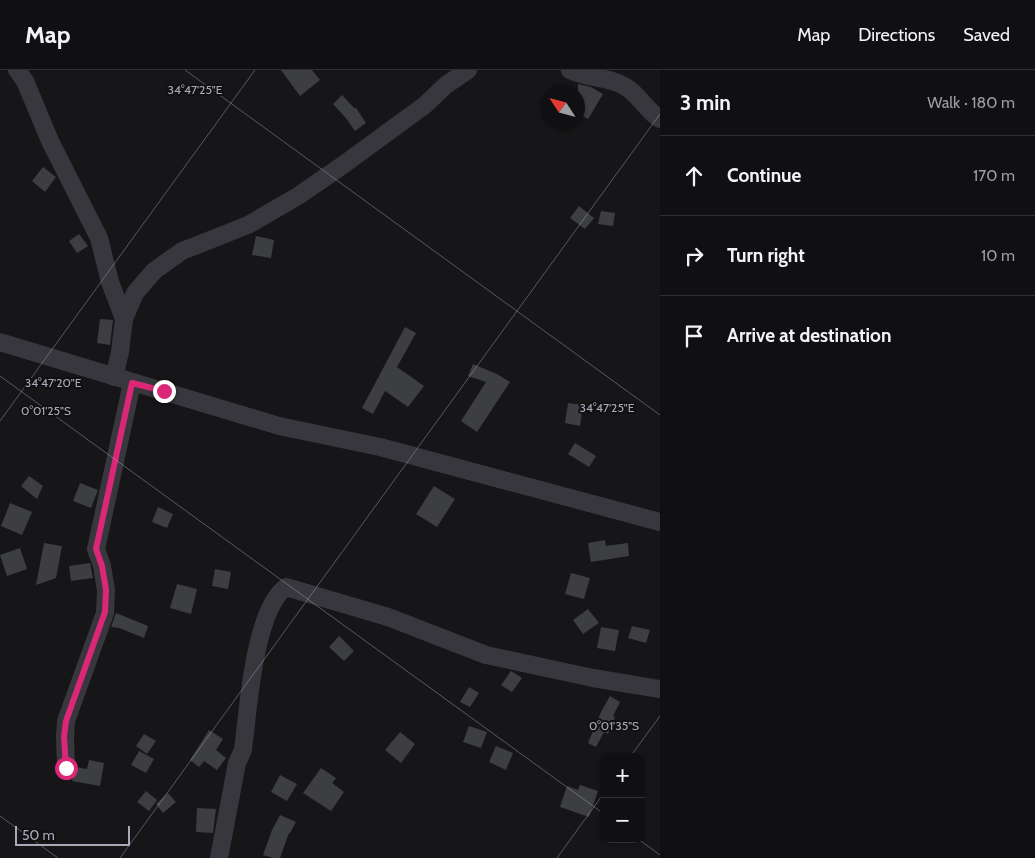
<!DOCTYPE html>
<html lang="en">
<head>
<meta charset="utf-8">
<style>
	:root { --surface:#101012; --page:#1e1e20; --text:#f1f3f6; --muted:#9c9d9f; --line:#303032 }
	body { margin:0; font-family:Cabin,sans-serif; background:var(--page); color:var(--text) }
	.controls { position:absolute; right:15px; bottom:15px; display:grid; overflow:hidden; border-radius:10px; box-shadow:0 1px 4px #0004 }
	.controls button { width:45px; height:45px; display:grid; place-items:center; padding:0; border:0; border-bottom:1px solid var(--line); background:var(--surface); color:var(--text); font:25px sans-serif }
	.compass { position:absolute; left:540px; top:15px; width:45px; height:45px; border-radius:50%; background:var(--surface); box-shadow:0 1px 4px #0004; rotate:306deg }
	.scale { position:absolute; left:15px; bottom:12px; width:115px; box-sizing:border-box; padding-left:5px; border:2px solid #a8aab8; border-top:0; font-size:14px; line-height:18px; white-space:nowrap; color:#a8aab8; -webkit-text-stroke:4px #111113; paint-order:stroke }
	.stop { position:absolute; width:15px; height:15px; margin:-11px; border:4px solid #db2777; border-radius:50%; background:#fff }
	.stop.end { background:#db2777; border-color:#fff; box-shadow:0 1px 5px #0008 }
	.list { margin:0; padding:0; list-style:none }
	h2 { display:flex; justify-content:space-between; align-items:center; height:65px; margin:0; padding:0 20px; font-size:21px }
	h2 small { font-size:16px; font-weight:400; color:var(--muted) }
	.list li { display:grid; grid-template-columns:32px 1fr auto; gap:15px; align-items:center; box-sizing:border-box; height:80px; padding:0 20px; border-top:1px solid var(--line) }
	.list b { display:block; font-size:19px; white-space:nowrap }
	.list em { font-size:16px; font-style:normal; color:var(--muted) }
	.icon { flex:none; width:28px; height:28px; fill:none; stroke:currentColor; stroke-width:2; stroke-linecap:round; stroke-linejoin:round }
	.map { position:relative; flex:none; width:660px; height:788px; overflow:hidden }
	header { display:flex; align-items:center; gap:30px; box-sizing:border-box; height:70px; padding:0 25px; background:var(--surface); border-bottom:1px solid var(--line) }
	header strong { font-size:24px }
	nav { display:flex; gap:28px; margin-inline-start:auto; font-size:18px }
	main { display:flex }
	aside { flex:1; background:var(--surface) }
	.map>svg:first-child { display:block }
	.building { fill:#3d3e42 }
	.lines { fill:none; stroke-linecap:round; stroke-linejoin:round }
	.minor { stroke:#37373d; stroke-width:18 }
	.route { stroke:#db2777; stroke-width:6 }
	.ticks { fill:none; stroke:#a8aab8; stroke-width:1; stroke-opacity:0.45 }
	.ticks-label { font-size:12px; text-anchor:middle; fill:#a8aab8; stroke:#111113; stroke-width:4; stroke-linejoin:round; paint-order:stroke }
</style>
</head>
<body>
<header>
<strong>Map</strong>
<nav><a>Map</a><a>Directions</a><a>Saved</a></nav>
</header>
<main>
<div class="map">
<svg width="660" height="788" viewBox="0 0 660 788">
	<rect width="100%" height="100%" fill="#161618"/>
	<g class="building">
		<polygon points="281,0 312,0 320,10 300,26"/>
		<polygon points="578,14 591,17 603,24 588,49 578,43"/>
		<polygon points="342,25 354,38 356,38 366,53 355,61 345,47 333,34"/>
		<polygon points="43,97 56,107 45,122 32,111"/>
		<polygon points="579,136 594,148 585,159 570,148"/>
		<polygon points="601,141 615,143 613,156 598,154"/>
		<polygon points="79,164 88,176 77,183 69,171"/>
		<polygon points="256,166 274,170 271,188 252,185"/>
		<polygon points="100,249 113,250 110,275 97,273"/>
		<polygon points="405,257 416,263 397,297 424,316 408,337 385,321 373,344 362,338"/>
		<polygon points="473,294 497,304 510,312 477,362 461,351 486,312 468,306"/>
		<polygon points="568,333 583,335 580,356 565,353"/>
		<polygon points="575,373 596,386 589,397 568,384"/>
		<polygon points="29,406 43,416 37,429 21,416"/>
		<polygon points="80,413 98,420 91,438 73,431"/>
		<polygon points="434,416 455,429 437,457 416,444"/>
		<polygon points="10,433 32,442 22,465 1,456"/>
		<polygon points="158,437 173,444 167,458 152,452"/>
		<polygon points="605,470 606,476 628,473 629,486 591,492 588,473"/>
		<polygon points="44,473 62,476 56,508 36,515"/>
		<polygon points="20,478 27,499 7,506 0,485"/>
		<polygon points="90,493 93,508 71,511 69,496"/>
		<polygon points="215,499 231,502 228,519 212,516"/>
		<polygon points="571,503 590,508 584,529 565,524"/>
		<polygon points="177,514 197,519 191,544 170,538"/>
		<polygon points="588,539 599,553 583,564 573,550"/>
		<polygon points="116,543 148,556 144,568 119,558 111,557"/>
		<polygon points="632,556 650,560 646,573 628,568"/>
		<polygon points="601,557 619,560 615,581 597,578"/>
		<polygon points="339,566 354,581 344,591 329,577"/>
		<polygon points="511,601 522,608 512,622 501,615"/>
		<polygon points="469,617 479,623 470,637 460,632"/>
		<polygon points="610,626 620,632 613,646 615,647 608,664 604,662 596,677 588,673 601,642"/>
		<polygon points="469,656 487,662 481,678 463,672"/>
		<polygon points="209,660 223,669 216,680 226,688 217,700 204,691 199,697 190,690"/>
		<polygon points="400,662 415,674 401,693 385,680"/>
		<polygon points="144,664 156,671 147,684 136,676"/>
		<polygon points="496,676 513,683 506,700 489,692"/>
		<polygon points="139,681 154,689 146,703 131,695"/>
		<polygon points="89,690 104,693 100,716 72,711 76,697 87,699"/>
		<polygon points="321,698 336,708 332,713 344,722 331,741 303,723"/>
		<polygon points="280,705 297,714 287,731 271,722"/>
		<polygon points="580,715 598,721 589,747 560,737 567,716 578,720"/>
		<polygon points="146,721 157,730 149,741 137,732"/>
		<polygon points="168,723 176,732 163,743 156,734"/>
		<polygon points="197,738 216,739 213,763 196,762"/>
		<polygon points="280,745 296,752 290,763 289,763 280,788 273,788 263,785 272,760"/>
	</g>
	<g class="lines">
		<g class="minor">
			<polyline points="17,0 25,11 50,71 99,168 110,212 124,249"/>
			<path d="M 570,0 C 587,9 609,6 626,17 C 639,25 647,41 660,49"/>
			<polyline points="0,272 279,356 380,377 660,452"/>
			<polyline points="114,307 120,282 124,249 135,223 154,201 182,181 248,155 298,126 343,95 425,35 446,15 468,0"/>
			<polyline points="66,697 65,667 66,651 105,543 106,520 102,496 96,479 132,313"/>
			<path d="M 219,788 L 237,693 L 243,680 C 248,641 254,540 286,517 L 388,547 L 486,585 L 593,608 L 660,619"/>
		</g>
	</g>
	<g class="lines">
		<polyline class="route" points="66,698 64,667 66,651 105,542 106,520 102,496 96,479 132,313 164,321"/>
	</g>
	<path class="ticks" d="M 185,0 L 660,345M 0,306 L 604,744M 0,351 L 255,0M 630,687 L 660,646M 0,746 L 58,788M 638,769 L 660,785M 120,788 L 660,44M 557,788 L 604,723"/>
	<g class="ticks-label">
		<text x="195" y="24">34°47'25"E</text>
		<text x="53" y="317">34°47'20"E</text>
		<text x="607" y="342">34°47'25"E</text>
		<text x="46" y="345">0°01'25"S</text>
		<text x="614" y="660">0°01'35"S</text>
	</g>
</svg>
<div class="controls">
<button>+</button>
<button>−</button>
</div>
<svg class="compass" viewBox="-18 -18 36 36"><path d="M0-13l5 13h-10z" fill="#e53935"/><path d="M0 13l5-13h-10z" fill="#9c9d9f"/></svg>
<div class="scale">50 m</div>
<div class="stop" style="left:66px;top:698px"></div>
<div class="stop end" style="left:164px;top:321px"></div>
</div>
<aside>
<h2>3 min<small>Walk · 180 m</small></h2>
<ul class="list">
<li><svg class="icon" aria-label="ahead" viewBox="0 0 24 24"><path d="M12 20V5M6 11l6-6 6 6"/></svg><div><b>Continue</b></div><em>170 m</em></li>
<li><svg class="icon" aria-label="right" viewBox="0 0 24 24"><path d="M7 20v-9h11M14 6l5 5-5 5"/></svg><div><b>Turn right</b></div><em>10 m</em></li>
<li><svg class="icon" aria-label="arrive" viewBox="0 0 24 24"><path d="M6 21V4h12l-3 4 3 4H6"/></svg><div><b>Arrive at destination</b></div></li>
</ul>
</aside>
</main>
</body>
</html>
